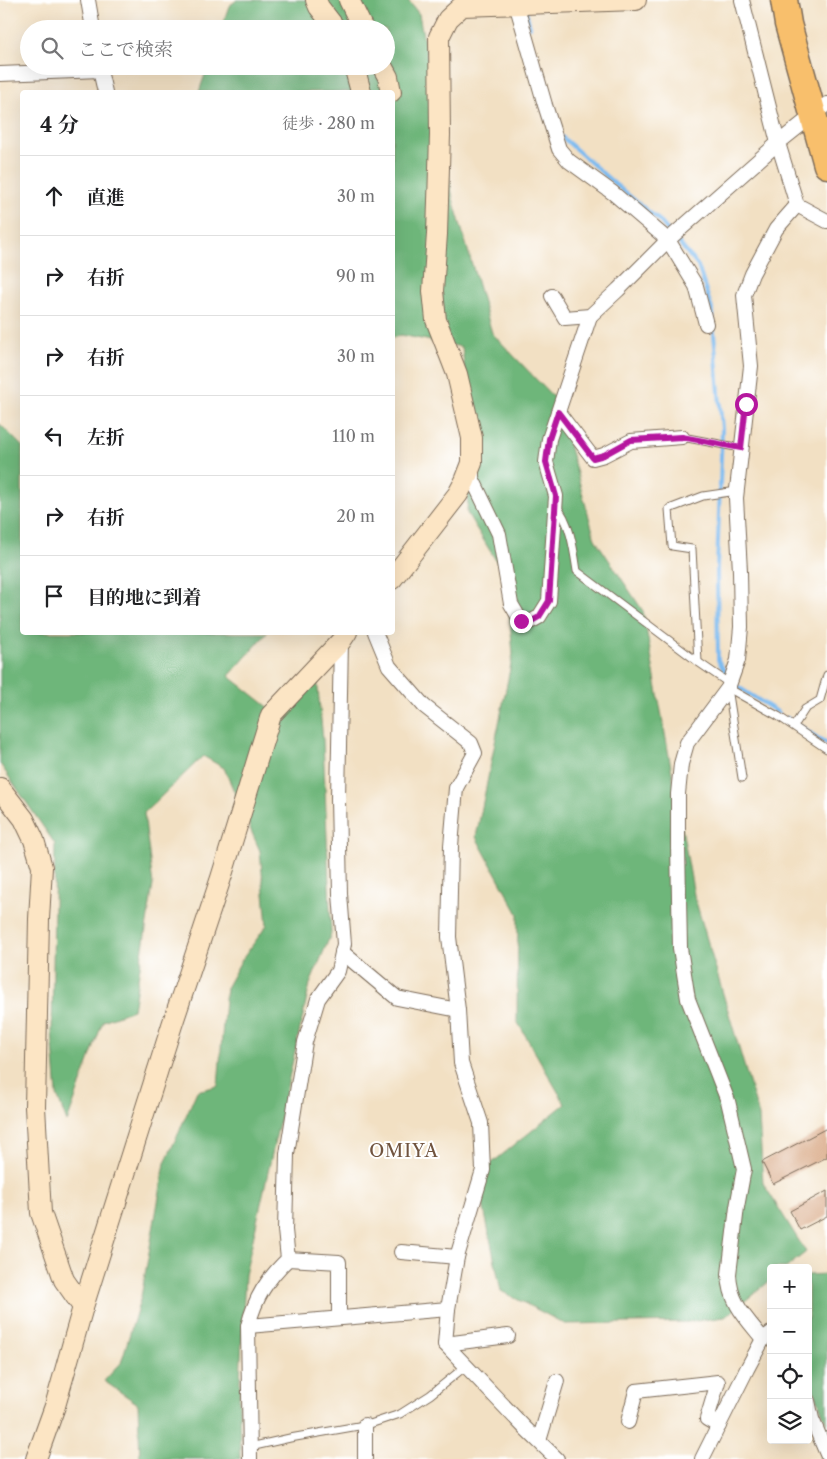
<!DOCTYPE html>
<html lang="ja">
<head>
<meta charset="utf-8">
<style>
	:root { --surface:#fff; --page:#f6f6f6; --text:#202124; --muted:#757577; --line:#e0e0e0 }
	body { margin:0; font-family:"Libre Caslon Text","Noto Serif JP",serif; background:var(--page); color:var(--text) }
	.controls { position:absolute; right:15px; bottom:15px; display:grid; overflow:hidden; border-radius:5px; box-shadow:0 5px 20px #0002 }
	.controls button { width:45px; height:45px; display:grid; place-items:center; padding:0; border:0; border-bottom:1px solid var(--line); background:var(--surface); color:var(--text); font:25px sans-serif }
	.stop { position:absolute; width:15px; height:15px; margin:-11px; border:4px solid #b5179e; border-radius:50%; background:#fff }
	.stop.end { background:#b5179e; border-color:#fff; box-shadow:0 1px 5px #0008 }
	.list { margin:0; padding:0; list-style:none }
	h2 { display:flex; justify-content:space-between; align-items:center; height:65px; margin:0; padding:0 20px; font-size:21px }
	h2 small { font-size:16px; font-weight:400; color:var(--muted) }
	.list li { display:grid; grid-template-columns:32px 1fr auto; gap:15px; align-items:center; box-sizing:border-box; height:80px; padding:0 20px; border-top:1px solid var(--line) }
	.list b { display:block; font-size:19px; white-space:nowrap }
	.list em { font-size:16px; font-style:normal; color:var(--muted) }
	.icon { flex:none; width:28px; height:28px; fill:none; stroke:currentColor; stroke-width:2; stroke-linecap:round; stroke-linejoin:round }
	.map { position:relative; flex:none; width:827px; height:1459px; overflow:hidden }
	.search { position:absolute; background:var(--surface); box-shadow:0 5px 20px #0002; left:20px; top:20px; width:375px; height:55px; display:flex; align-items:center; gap:12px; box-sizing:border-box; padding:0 18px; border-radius:28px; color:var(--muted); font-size:19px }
	.panel { position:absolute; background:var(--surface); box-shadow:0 5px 20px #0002; left:20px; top:90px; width:375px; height:545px; border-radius:5px }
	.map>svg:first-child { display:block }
	.forest { fill:#6eb67a; stroke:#54704c }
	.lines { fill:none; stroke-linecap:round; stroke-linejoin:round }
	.stream { stroke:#7dbbf0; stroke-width:4 }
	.building { fill:#d6a27b }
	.lane-casing { stroke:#7b6a58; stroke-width:9 }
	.street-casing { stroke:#7b6a58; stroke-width:16 }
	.secondary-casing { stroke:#7b6a58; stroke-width:22 }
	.highway-casing { stroke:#7b6a58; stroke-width:29 }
	.lane { stroke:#fff; stroke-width:7 }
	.street { stroke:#fff; stroke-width:14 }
	.secondary { stroke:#fce5c4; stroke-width:20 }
	.highway { stroke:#f8bf6c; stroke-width:26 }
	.route { stroke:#b5179e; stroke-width:6 }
	.labels { text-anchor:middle; stroke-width:4; stroke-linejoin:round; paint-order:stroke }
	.quarter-label { font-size:18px; letter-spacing:1px; fill:#71543f; stroke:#fff }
</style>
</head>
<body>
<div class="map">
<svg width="827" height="1459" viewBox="0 0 827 1459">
	<rect width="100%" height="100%" fill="#fff"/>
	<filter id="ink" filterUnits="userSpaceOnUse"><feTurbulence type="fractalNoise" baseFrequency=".02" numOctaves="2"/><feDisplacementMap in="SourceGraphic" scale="10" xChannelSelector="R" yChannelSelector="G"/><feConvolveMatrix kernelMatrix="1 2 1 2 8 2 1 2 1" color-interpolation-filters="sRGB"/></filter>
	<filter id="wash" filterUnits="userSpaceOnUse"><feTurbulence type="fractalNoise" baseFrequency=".0096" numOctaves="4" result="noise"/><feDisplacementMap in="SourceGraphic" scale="20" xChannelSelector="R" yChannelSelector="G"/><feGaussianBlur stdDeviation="1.12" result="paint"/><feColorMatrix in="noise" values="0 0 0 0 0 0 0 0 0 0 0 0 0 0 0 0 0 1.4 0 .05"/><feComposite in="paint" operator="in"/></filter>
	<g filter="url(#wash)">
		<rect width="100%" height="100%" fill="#f2e0c3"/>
		<g class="forest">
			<polygon points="237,0 408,0 419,14 453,199 492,333 557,401 595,539 643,611 694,895 759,1116 763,1183 806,1252 786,1268 771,1268 771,1280 725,1317 688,1322 565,1324 501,1291 477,1175 565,1104 517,1021 518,914 476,837 513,654 506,577 467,513 471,426 462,347 401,335 393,338 392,92 199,92 208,66 386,66 386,29 221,29 229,6"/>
			<polygon points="0,424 22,446 22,632 267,633 229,676 285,720 317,679 323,740 331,934 310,984 245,1275 239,1401 240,1459 140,1459 138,1404 104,1381 121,1363 141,1297 165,1163 197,1091 218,1086 226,988 241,961 267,925 260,851 224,768 203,756 144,813 153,885 133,1010 103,1021 67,1122 57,1095 52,1032 55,844 0,764"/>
			<polygon points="827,1274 827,1425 814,1390 808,1356 808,1275"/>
		</g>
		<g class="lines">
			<g class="stream">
				<polyline points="526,10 530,27"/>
				<polyline points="562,137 615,184 659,220 670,233"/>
				<polyline points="675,238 698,266 712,309 722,429 717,568 718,660 728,677"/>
				<polyline points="732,683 779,713"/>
				<polyline points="787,718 827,744"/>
			</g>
		</g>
		<g id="blocks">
			<g class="building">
				<polygon points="827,1128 827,1157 773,1184 762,1162"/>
				<polygon points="827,1191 827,1216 800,1230 790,1211"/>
			</g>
		</g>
	</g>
	<g filter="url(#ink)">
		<use href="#blocks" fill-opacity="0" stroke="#7b6a58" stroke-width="1"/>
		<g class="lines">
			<defs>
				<g id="lane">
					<polyline points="682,437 741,448"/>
					<path d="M 556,506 C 570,520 574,551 577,571 L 698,662 L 730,684"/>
					<polyline points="698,662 692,549 672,546 669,509 703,496 737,491"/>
					<polyline points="728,688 778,716 827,749"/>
					<polyline points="728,688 742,778"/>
					<polyline points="794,726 805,709 820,700 827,675"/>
					<polyline points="250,1447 290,1438 370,1424 400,1414 430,1395 466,1366"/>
				</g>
				<g id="street">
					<polyline points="88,0 93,29"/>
					<polyline points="515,0 545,105 559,149 569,161 613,193 668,240 696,286 706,324"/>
					<polyline points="742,0 778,143 797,205 827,221"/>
					<polyline points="99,66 105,92"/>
					<polyline points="0,74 100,70"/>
					<polyline points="552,296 565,318 590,316 618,290 668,240 778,143 827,104"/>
					<polyline points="558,412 593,458 604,455 631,441 682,437"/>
					<polyline points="472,467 472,478 499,534 511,604 521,621 530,622 539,617 549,601 556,496 546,462 549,439 590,316"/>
					<polyline points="375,632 389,666 424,706 471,743 475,753 456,788 451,846 449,937 458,1010 461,1063 481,1123 483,1170 457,1257 448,1309 445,1344 526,1429 557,1459"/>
					<polyline points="342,952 397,998 458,1010"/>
					<polyline points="401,1252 457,1257"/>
					<polyline points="288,1259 339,1262 339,1318"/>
					<polyline points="248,1326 448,1309"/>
					<path d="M 763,1339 C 745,1317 730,1303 729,1274 L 737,1207 L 744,1169 L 728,1101 L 688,999 L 680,948 L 678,846 L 678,794 L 681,764 L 687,743 L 728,688 L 738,660 L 741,627 L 740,571 L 736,498 L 751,366 L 744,295 L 752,274 L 776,229 L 797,205"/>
					<polyline points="445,1344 508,1336"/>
					<polyline points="808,1401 812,1419 827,1454"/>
					<polyline points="628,1422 636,1391 718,1382 707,1419 719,1426"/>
					<polyline points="539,1441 557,1381"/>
					<path d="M 250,1459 L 248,1326 C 255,1298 267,1279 288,1259 L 285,1230 L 287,1154 L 305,1042 L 318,999 L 338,971 L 344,944 L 340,894 L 338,799 L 341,641"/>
					<polyline points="365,1459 365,1425"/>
					<polyline points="702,1459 747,1369 763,1339 771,1333"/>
				</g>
				<g id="secondary">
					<polyline points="316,0 319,7 336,29"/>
					<polyline points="349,0 363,29"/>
					<polyline points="354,66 361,92"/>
					<polyline points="382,66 388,77 391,92"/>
					<polyline points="392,579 458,494 465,481 472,463 472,438 457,374 436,320 433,291 437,234 440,135 439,37 448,19 462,6 636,0"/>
					<polyline points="0,788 24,819 34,840 42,867 39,919 35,1107 41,1213 64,1280 83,1307"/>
					<polyline points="36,1459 55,1406 83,1307 172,1025 221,878 271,715 341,641 347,632"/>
				</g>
				<polyline id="highway" points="784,0 788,24 827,165"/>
			</defs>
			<use href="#lane" class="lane-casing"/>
			<use href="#street" class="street-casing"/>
			<use href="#secondary" class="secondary-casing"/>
			<use href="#highway" class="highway-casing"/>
			<use href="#lane" class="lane"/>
			<use href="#street" class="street"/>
			<use href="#secondary" class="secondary"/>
			<use href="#highway" class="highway"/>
		</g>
	</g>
	<g class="lines" filter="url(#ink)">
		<polyline class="route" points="521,621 530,622 539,617 549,601 556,496 546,462 549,439 558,412 593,458 604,455 631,440 682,437 741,448 746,404"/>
	</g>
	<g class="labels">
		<g class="quarter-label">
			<text x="404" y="1157">OMIYA</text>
		</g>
	</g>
</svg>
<div class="controls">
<button>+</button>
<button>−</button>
<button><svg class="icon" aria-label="locate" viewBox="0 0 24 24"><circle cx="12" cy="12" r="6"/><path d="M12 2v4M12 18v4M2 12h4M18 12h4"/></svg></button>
<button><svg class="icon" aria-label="layers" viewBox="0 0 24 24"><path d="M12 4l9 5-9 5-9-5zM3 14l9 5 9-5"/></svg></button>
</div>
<div class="stop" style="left:746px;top:404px"></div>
<div class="stop end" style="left:521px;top:621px"></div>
<div class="search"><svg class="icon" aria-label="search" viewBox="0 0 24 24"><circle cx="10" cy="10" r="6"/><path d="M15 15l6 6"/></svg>ここで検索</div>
<section class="panel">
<h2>4 分<small>徒歩 · 280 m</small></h2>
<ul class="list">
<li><svg class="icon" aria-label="ahead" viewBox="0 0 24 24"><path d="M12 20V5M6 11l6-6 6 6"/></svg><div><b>直進</b></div><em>30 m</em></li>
<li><svg class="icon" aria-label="right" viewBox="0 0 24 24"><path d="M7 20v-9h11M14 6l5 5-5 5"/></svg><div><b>右折</b></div><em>90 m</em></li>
<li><svg class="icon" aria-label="right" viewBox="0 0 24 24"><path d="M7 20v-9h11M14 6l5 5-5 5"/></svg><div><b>右折</b></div><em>30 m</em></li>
<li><svg class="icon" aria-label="left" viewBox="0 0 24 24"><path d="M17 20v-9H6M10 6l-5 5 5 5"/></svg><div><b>左折</b></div><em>110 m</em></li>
<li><svg class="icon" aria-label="right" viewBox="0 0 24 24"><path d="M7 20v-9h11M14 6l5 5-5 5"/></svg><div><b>右折</b></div><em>20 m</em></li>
<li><svg class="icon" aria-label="arrive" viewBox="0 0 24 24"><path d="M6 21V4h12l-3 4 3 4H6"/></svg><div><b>目的地に到着</b></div></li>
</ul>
</section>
</div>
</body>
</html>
